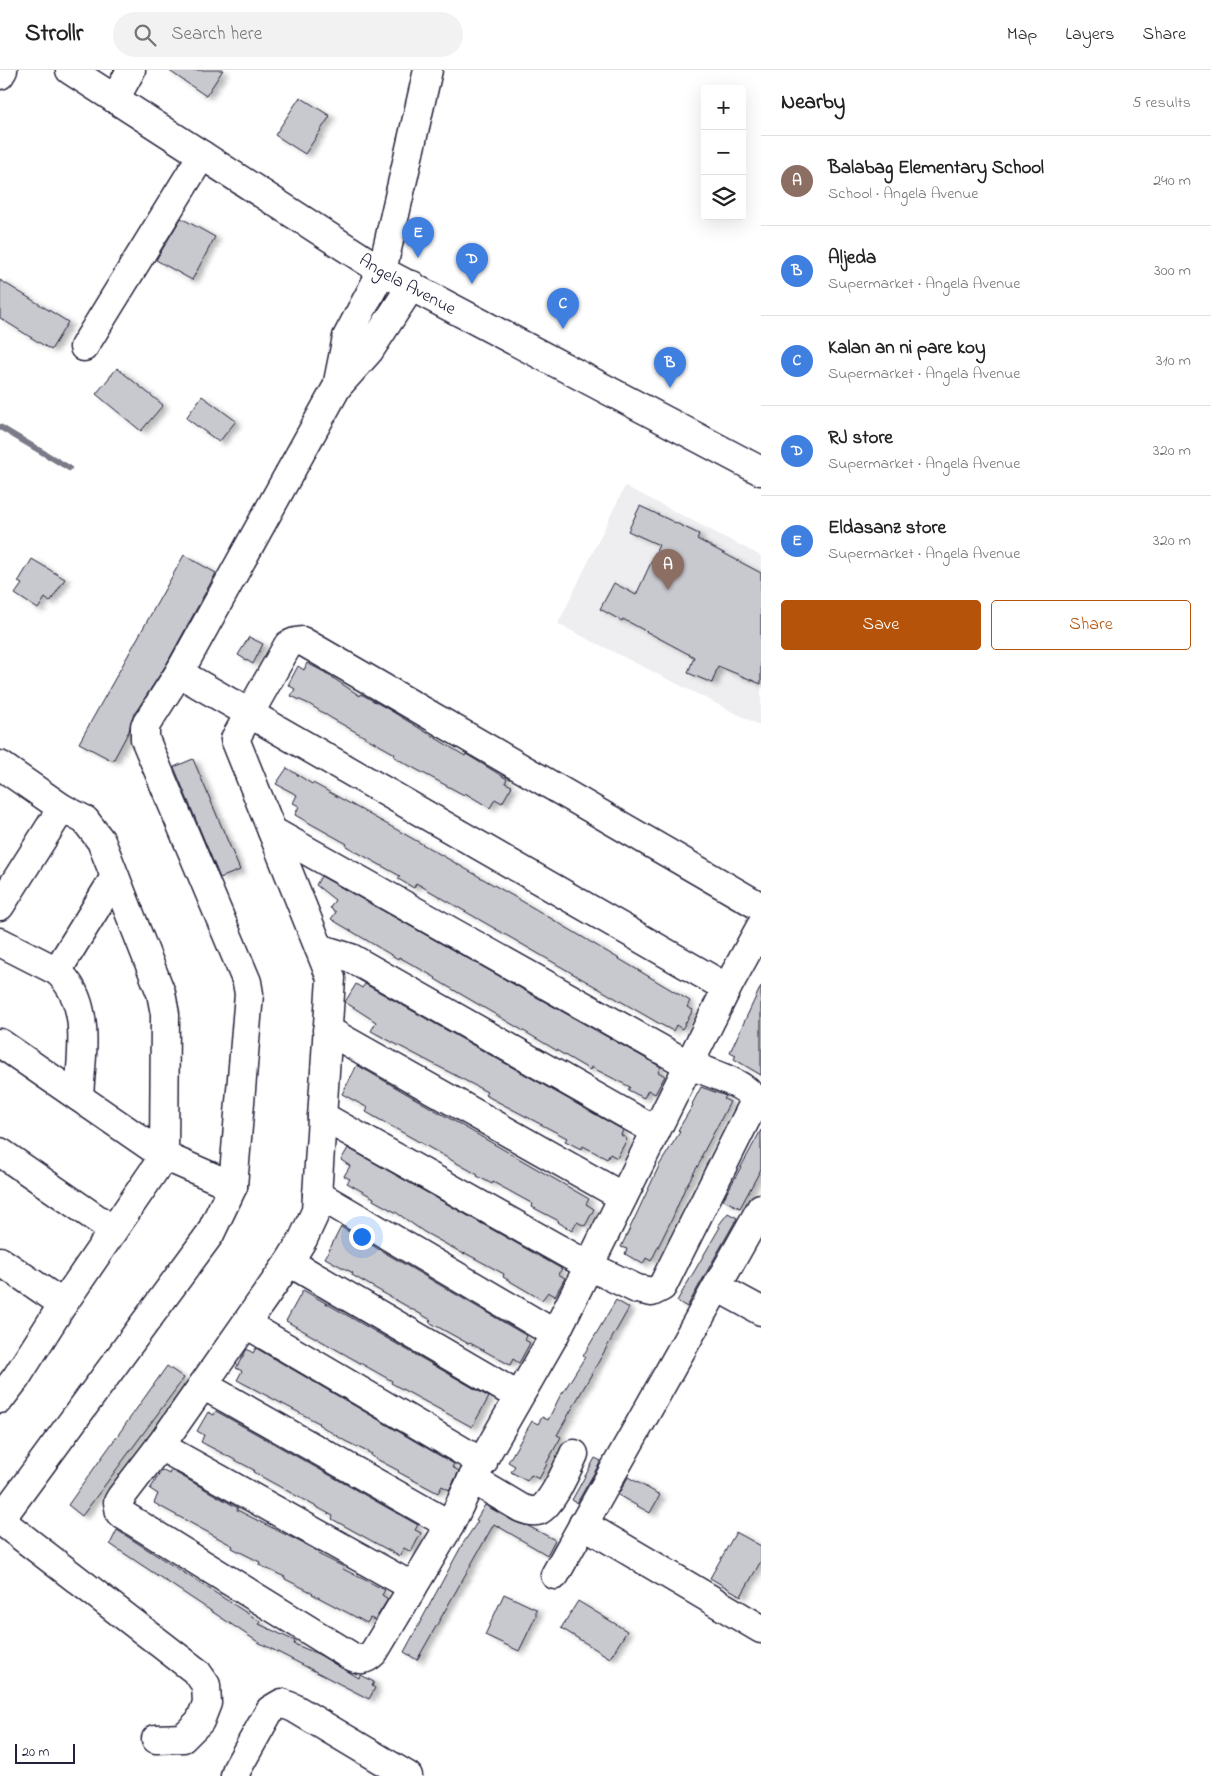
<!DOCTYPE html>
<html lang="en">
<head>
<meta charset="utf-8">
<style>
	:root { --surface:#fff; --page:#f2f2f2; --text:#222; --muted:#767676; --line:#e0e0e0; --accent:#b45309 }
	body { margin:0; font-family:"Indie Flower",sans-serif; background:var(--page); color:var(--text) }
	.controls { position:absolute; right:15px; top:15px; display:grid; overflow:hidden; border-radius:5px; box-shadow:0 5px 20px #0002 }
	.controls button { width:45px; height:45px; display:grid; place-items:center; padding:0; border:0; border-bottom:1px solid var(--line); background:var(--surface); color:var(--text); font:25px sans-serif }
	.scale { position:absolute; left:15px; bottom:12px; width:60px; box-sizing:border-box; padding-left:5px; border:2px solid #22223b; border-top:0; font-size:14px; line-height:18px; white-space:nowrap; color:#22223b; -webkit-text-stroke:4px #fff; paint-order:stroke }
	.you { position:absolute; left:361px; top:1166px; width:18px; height:18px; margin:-12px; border:4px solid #fff; border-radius:50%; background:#1a73e8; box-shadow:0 0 0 8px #1a73e833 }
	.badge { display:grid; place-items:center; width:32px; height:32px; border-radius:50%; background:var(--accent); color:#fff; font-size:16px; font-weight:700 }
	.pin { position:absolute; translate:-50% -41px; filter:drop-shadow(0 1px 2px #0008) }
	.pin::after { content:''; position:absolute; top:26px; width:18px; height:15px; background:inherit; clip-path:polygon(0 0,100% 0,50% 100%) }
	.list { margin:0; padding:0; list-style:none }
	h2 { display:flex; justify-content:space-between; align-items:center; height:65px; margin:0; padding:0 20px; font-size:21px }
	h2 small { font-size:16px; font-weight:400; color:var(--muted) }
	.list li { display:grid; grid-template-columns:32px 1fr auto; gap:15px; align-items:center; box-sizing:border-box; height:90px; padding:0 20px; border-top:1px solid var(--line) }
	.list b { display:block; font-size:19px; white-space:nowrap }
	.list p { margin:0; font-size:16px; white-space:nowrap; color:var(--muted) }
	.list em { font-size:16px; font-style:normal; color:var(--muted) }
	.actions { display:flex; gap:10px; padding:15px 20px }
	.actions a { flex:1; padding:11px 0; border:1px solid var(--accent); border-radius:5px; text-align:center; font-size:18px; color:var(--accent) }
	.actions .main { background:var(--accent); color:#fff }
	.icon { flex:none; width:28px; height:28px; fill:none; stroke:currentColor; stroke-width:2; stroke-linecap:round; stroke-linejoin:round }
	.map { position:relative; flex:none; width:761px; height:1706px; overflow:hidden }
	header { display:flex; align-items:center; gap:30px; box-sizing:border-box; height:70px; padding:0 25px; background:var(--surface); border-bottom:1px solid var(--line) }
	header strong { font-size:24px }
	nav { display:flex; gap:28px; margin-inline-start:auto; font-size:18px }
	.search { width:350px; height:45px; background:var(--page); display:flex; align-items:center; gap:12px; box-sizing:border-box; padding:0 18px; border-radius:28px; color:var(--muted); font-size:19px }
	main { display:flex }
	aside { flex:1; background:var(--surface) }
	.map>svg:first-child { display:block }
	.built { fill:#eeeef1 }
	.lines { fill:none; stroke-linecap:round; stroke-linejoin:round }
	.stream { stroke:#7a7a88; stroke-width:6 }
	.building { fill:#c8c8cf; stroke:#22223b; filter:url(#shadow) }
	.minor-casing { stroke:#22223b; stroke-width:31 }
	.major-casing { stroke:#22223b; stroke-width:31 }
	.minor { stroke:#fff; stroke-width:28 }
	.major { stroke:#fff; stroke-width:28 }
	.labels { text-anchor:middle; stroke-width:4; stroke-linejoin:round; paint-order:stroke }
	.street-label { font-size:18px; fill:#22223b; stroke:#fff }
</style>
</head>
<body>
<header>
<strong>Strollr</strong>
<div class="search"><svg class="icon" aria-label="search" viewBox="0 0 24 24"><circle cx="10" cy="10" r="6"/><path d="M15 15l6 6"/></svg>Search here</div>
<nav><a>Map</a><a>Layers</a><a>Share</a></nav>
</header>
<main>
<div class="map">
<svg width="761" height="1706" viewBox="0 0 761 1706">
	<defs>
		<filter id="shadow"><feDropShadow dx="5.5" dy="3" stdDeviation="2.5" flood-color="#0004"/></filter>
	</defs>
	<rect width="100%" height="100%" fill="#fff"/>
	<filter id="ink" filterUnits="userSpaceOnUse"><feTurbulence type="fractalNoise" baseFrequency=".02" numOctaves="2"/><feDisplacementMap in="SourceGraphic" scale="10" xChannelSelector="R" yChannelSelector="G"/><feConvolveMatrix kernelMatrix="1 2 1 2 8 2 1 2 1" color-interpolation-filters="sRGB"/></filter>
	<g filter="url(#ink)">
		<polygon class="built" points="625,416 761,486 761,656 558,554"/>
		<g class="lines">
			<polyline class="stream" points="0,357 69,398"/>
		</g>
		<g class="building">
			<polygon points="168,0 223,0 206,26"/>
			<polygon points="300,27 330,46 305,84 275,65"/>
			<polygon points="181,148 215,167 192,210 156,190"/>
			<polygon points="0,210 68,252 51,280 0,248"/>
			<polygon points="117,298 163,335 141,361 96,324"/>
			<polygon points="202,326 236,351 219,372 186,348"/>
			<polygon points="640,436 699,464 697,469 761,503 761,614 718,596 712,613 688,603 694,587 623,549 622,551 600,539 614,513 636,525 659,475 628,461"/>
			<polygon points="184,485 216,503 166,595 132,648 129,661 113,691 79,673"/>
			<polygon points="32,489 65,509 50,532 45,528 38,539 15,524 22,514 18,512"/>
			<polygon points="249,567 263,574 253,594 238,585"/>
			<polygon points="307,593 324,602 360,626 361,624 388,639 465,686 466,684 507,709 505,713 512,716 502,733 495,729 490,738 465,723 464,725 410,696 394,687 395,684 331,648 309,634 291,626 295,619 288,615 298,596 304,600"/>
			<polygon points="193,689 240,800 220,808 174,697"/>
			<polygon points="287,698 312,714 313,713 408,766 520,830 690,931 687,937 693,940 682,959 676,955 673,961 660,954 416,813 414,818 398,809 400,806 346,776 347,774 295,745 299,736 293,733 297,725 276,714"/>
			<polygon points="321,806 661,997 658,1002 665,1006 655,1024 648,1020 644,1028 628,1020 630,1017 591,997 590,1000 435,909 436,908 399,887 398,889 331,849 336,842 330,838 335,830 316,815"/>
			<polygon points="356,914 362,918 365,914 623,1060 621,1065 627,1069 617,1088 610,1084 607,1089 583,1076 581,1079 565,1071 567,1068 485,1025 487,1022 371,961 376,952 345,932"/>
			<polygon points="761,916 761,1005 734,989 736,985 730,982"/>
			<polygon points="357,995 589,1129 586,1134 594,1139 585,1156 577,1152 572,1161 558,1152 559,1151 532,1137 533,1134 493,1112 492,1114 477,1106 478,1105 366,1042 368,1038 342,1024"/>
			<polygon points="701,1017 726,1026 724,1029 730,1032 701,1087 703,1087 685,1118 673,1147 651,1191 646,1188 643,1194 625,1184 627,1179 621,1177 660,1094 680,1062 678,1060 693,1035 692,1034"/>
			<polygon points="761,1060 761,1099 740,1138 723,1130"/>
			<polygon points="348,1078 562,1199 558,1204 565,1208 555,1226 548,1222 542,1230 503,1207 504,1204 465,1183 464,1184 424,1162 397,1143 373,1130 374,1128 347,1113 350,1109 344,1106 350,1096 341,1090"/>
			<polygon points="728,1143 737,1148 687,1237 677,1231 720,1157 718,1156"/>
			<polygon points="341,1157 527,1266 525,1270 530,1273 519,1293 513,1289 510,1295 470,1273 469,1274 429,1252 431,1250 352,1205 353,1203 325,1188"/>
			<polygon points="303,1220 489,1327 472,1357 391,1313 392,1311 286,1251"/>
			<polygon points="616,1230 629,1238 557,1365 561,1367 546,1394 547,1394 539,1409 531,1405 527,1411 511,1402 515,1396 508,1392 532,1351 538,1354 542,1347 548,1350 561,1324 562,1324 585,1287 583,1286 593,1269"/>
			<polygon points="256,1278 454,1394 452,1397 459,1401 449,1420 442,1416 438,1423 398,1402 399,1401 371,1386 372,1384 345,1371 318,1354 319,1353 237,1310 242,1301 236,1298 247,1279 253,1283"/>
			<polygon points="167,1296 184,1308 82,1446 68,1435"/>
			<polygon points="216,1341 418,1455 415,1460 421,1463 411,1482 404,1478 399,1486 332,1449 333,1446 253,1402 254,1400 201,1372 204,1365 197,1361 208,1342 214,1345"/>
			<polygon points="595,1388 601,1391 577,1433 572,1430"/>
			<polygon points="162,1400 169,1404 171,1400 238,1438 237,1440 312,1478 319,1482 318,1484 344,1497 343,1499 385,1520 382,1525 388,1529 375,1550 370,1548 367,1553 312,1524 313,1523 285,1509 285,1507 259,1495 260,1492 232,1478 233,1476 154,1433 158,1424 150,1419"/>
			<polygon points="628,1407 660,1425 650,1443 618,1425"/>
			<polygon points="485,1435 513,1451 528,1456 555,1470 547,1485 494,1454 417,1590 404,1582 462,1475 478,1451 476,1450"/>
			<polygon points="117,1460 261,1552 259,1554 295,1571 294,1574 318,1584 359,1608 360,1605 374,1612 372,1616 375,1618 369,1629 258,1572 110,1474"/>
			<polygon points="736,1462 761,1476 761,1491 741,1526 710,1508"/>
			<polygon points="504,1524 536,1539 536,1546 519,1581 485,1565"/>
			<polygon points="578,1531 627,1561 610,1588 561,1558"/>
		</g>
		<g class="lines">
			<defs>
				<g id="minor">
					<polyline points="0,5 3,0"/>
					<polyline points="115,29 131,0"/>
					<polyline points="412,215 369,281 337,317 347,267 382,201 428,0"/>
					<polyline points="84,277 202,85"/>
					<polyline points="179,603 727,918"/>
					<polyline points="0,695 62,738 85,750 101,771 161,923 165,944 164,1086 63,1234 16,1308 0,1329"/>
					<path d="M 272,761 L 689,995 C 705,1001 749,1014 755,1031 L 662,1217 L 652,1222 L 637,1219 L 589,1196 L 322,1046"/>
					<polyline points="0,836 62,738"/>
					<path d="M 761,837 L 302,571 L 295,572 L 288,575 L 235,669 L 331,908 L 316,1141 L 303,1169 L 289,1192 L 160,1376 L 121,1427 L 118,1432 L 120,1443 L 349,1585 C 360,1591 365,1591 374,1582 L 450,1455 L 472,1409 L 555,1264 L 727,918 L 761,856"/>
					<path d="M 0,872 L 57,901 C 93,933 81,984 79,1027"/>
					<polyline points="319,878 351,888 656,1061"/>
					<polyline points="57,901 115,807"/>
					<polyline points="327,960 623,1127"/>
					<polyline points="0,973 164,1086 233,1116"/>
					<polyline points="0,1082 113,1160"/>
					<polyline points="317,1124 555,1264"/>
					<polyline points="0,1191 63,1234"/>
					<polyline points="289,1192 518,1326"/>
					<polyline points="717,1217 761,1241"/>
					<polyline points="246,1254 483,1393"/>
					<polyline points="203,1315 450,1455"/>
					<polyline points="160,1376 413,1517"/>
					<path d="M 472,1409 L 521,1438 C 526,1440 531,1442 537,1441 C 550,1439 568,1397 574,1384"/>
					<polyline points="0,1450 210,1164 233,1116 249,924 247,912 145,669 145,656 179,603 337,317"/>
					<polyline points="0,1450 197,1602 206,1615 207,1633 200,1651 183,1668 156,1669"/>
					<polyline points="583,1454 761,1559"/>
					<polyline points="555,1505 761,1138"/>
					<polyline points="235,1706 237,1699 270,1640 282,1633 294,1638 408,1706"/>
				</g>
				<g id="major">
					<path id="s1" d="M 70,0 L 382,201 L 761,401"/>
				</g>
			</defs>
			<use href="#minor" class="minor-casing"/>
			<use href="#major" class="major-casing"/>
			<use href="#minor" class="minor"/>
			<use href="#major" class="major"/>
		</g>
	</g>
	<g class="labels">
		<g class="street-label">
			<text dy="6" stroke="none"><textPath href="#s1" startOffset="400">Angela Avenue</textPath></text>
		</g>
	</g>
</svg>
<div class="controls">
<button>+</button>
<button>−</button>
<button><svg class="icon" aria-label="layers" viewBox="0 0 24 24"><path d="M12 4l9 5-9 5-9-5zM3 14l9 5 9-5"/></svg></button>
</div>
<div class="scale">20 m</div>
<div class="you"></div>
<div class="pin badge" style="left:668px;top:520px;background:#8d6e63">A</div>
<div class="pin badge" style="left:670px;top:318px;background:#3f7fe0">B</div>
<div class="pin badge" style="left:563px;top:259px;background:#3f7fe0">C</div>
<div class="pin badge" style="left:472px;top:214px;background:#3f7fe0">D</div>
<div class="pin badge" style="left:418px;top:188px;background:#3f7fe0">E</div>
</div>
<aside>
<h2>Nearby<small>5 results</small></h2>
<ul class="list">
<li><span class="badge" style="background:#8d6e63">A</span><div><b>Balabag Elementary School</b><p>School · Angela Avenue</p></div><em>240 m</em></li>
<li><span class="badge" style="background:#3f7fe0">B</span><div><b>Aljeda</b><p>Supermarket · Angela Avenue</p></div><em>300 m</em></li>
<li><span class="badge" style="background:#3f7fe0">C</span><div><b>Kalan an ni pare koy</b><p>Supermarket · Angela Avenue</p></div><em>310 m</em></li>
<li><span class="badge" style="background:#3f7fe0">D</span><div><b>RJ store</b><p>Supermarket · Angela Avenue</p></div><em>320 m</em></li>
<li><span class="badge" style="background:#3f7fe0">E</span><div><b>Eldasanz store</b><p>Supermarket · Angela Avenue</p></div><em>320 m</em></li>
</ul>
<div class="actions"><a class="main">Save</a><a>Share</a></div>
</aside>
</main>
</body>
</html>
